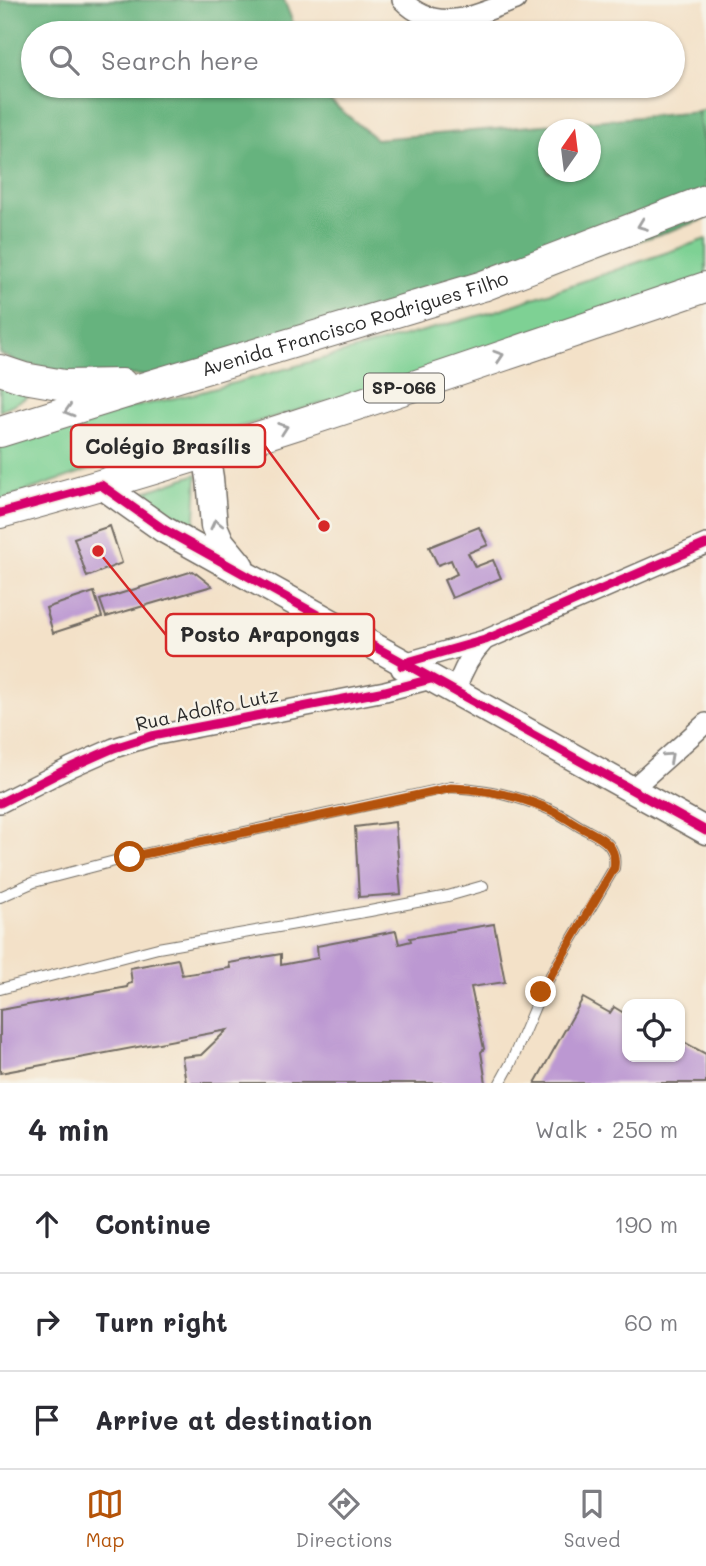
<!DOCTYPE html>
<html lang="en">
<head>
<meta charset="utf-8">
<style>
	:root { --surface:#fff; --page:#f2f2f3; --text:#2b2b33; --muted:#7c7c81; --line:#e1e1e2; --accent:#b45309 }
	body { margin:0; font-family:Mali,sans-serif; background:var(--page); color:var(--text) }
	.controls { position:absolute; right:21px; bottom:21px; display:grid; overflow:hidden; border-radius:14px; box-shadow:0 2px 5px #0004 }
	.controls button { width:63px; height:63px; display:grid; place-items:center; padding:0; border:0; border-bottom:2px solid var(--line); background:var(--surface); color:var(--text); font:35px sans-serif }
	.compass { position:absolute; left:538px; top:119px; width:63px; height:63px; border-radius:50%; background:var(--surface); box-shadow:0 2px 5px #0004; rotate:14deg }
	.stop { position:absolute; width:21px; height:21px; margin:-16px; border:5px solid #b45309; border-radius:50%; background:#fff }
	.stop.end { background:#b45309; border-color:#fff; box-shadow:0 2px 7px #0008 }
	.list { margin:0; padding:0; list-style:none }
	h2 { display:flex; justify-content:space-between; align-items:center; height:91px; margin:0; padding:0 28px; font-size:30px }
	h2 small { font-size:23px; font-weight:400; color:var(--muted) }
	.list li { display:grid; grid-template-columns:46px 1fr auto; gap:21px; align-items:center; box-sizing:border-box; height:98px; padding:0 28px; border-top:2px solid var(--line) }
	.list b { display:block; font-size:26px; white-space:nowrap }
	.list em { font-size:23px; font-style:normal; color:var(--muted) }
	.icon { flex:none; width:38px; height:38px; fill:none; stroke:currentColor; stroke-width:2; stroke-linecap:round; stroke-linejoin:round }
	.map { position:relative; flex:none; width:706px; height:1083px; overflow:hidden }
	.search { position:absolute; background:var(--surface); box-shadow:0 2px 5px #0004; left:21px; right:21px; top:21px; height:77px; display:flex; align-items:center; gap:18px; box-sizing:border-box; padding:0 24px; border-radius:38px; color:var(--muted); font-size:26px }
	.sheet { height:385px; background:var(--surface) }
	nav { display:flex; justify-content:space-around; align-items:center; box-sizing:border-box; height:98px; border-top:2px solid var(--line); background:var(--surface); font-size:19px; color:var(--muted) }
	nav a { display:grid; justify-items:center; gap:4px }
	nav .on { color:var(--accent) }
	.map>svg:first-child { display:block }
	.green { fill:#7ed194; stroke:#547e60; stroke-width:2 }
	.forest { fill:#66b37e; stroke:#486f54; stroke-width:2; fill-rule:evenodd }
	.building { fill:#bc98d2 }
	.lines { fill:none; stroke-linecap:round; stroke-linejoin:round }
	.service-casing { stroke:#716b62; stroke-width:12 }
	.minor-casing { stroke:#716b62; stroke-width:22 }
	.secondary-casing { stroke:#716b62; stroke-width:29 }
	.primary-casing { stroke:#716b62; stroke-width:32 }
	.service { stroke:#fff; stroke-width:10 }
	.minor { stroke:#fff; stroke-width:19 }
	.secondary { stroke:#fff; stroke-width:26 }
	.primary { stroke:#fff; stroke-width:30 }
	.cycleway-casing { stroke:#f7f3e8; stroke-width:13 }
	.cycleway { stroke:#d6006c; stroke-width:9 }
	.oneway { stroke:#a0a0a0 }
	.route { stroke:#b45309; stroke-width:9 }
	.labels { text-anchor:middle; stroke-width:5; stroke-linejoin:round; paint-order:stroke }
	.shield { fill:#f7f3e8; stroke:#686764; stroke-width:2 }
	.shield-label { font-size:18px; font-weight:bold; fill:#2b2b2b }
	.street-label { font-size:19px; fill:#2b2b2b; stroke:#f7f3e8 }
	.leader { fill:none; stroke:#d62828; stroke-width:2.5 }
	.callout-dot { fill:#d62828; stroke:#f7f3e8; stroke-width:2.5 }
	.callout { fill:#f7f3e8; stroke:#d62828; stroke-width:2.5 }
	.callout-label { font-size:21px; text-anchor:middle; font-weight:bold; fill:#2b2b2b }
</style>
</head>
<body>
<div class="map">
<svg width="706" height="1083" viewBox="0 0 706 1083">
	<rect width="100%" height="100%" fill="#f7f3e8"/>
	<filter id="ink" filterUnits="userSpaceOnUse"><feTurbulence type="fractalNoise" baseFrequency=".0143" numOctaves="2"/><feDisplacementMap in="SourceGraphic" scale="14" xChannelSelector="R" yChannelSelector="G"/><feConvolveMatrix kernelMatrix="1 2 1 2 8 2 1 2 1" color-interpolation-filters="sRGB"/></filter>
	<filter id="wash" filterUnits="userSpaceOnUse"><feTurbulence type="fractalNoise" baseFrequency=".00686" numOctaves="4" result="noise"/><feDisplacementMap in="SourceGraphic" scale="28" xChannelSelector="R" yChannelSelector="G"/><feGaussianBlur stdDeviation="1.57" result="paint"/><feColorMatrix in="noise" values="0 0 0 0 0 0 0 0 0 0 0 0 0 0 0 0 0 1.4 0 .05"/><feComposite in="paint" operator="in"/></filter>
	<g filter="url(#wash)">
		<rect width="100%" height="100%" fill="#f3e1c8"/>
		<g class="green">
			<polygon points="706,109 706,155 704,155 698,112"/>
			<polygon points="706,239 706,277 386,385 82,472 0,500 0,444 64,422 198,393 496,311"/>
			<polygon points="0,384 28,393 28,397 0,411"/>
			<polygon points="197,474 195,518 196,539 127,498"/>
		</g>
		<path class="forest" d="M 0,0 L 284,0 L 297,33 L 33,33 L 33,86 L 316,86 L 318,91 L 376,139 L 698,112 L 706,161 L 706,219 L 571,263 L 153,376 L 72,373 L 19,363 L 0,354 ZM 548,130 L 590,130 L 590,172 L 548,172 Z"/>
		<g id="blocks">
			<g class="building">
				<polygon points="110,526 122,563 87,577 74,538"/>
				<polygon points="479,527 488,545 468,553 475,567 493,560 501,578 452,598 444,580 457,574 451,560 438,565 429,547"/>
				<polygon points="193,571 212,586 106,617 100,600"/>
				<polygon points="94,592 102,617 53,633 46,608"/>
				<polygon points="395,822 401,894 359,897 355,827"/>
				<polygon points="494,924 505,982 471,987 484,1049 481,1052 486,1083 186,1083 182,1057 201,1055 227,1030 0,1073 0,1010 127,987 128,984 132,983 130,968 178,959 182,975 230,968 229,963 281,954 281,965 318,958 317,946 396,931 399,944 411,941 410,938"/>
				<polygon points="583,998 610,1013 614,1007 627,1015 627,1057 680,1057 680,1040 706,1054 706,1083 535,1083"/>
			</g>
		</g>
	</g>
	<g filter="url(#ink)">
		<use href="#blocks" fill-opacity="0" stroke="#716b62" stroke-width="2"/>
		<g class="lines">
			<defs>
				<g id="service">
					<path d="M 0,897 L 34,882 L 130,857 L 451,787 C 484,789 515,795 546,808 C 558,812 569,820 579,826 C 598,837 618,842 614,868 L 541,992 L 511,1063 L 500,1083"/>
					<polyline points="0,989 158,948 370,911 448,896 483,886"/>
				</g>
				<g id="minor">
					<path d="M 402,0 C 438,36 476,14 516,0"/>
					<polyline points="401,669 404,663 485,640 706,544"/>
					<path d="M 456,690 C 462,670 470,655 485,640"/>
					<polyline points="631,790 706,723"/>
					<polyline points="0,803 71,767 114,748 152,736 385,691 431,679"/>
				</g>
				<g id="secondary">
					<polyline points="206,454 210,478 214,526 221,542 240,565"/>
					<polyline points="101,485 163,529 706,831"/>
				</g>
				<g id="primary">
					<polyline points="0,370 24,378 64,385 122,384"/>
					<path id="s1" d="M 0,432 L 158,383 L 483,286 L 706,200"/>
					<path d="M 0,513 C 239,449 472,366 706,287"/>
				</g>
			</defs>
			<use href="#service" class="service-casing"/>
			<use href="#minor" class="minor-casing"/>
			<use href="#secondary" class="secondary-casing"/>
			<use href="#primary" class="primary-casing"/>
			<use href="#service" class="service"/>
			<use href="#minor" class="minor"/>
			<use href="#secondary" class="secondary"/>
			<use href="#primary" class="primary"/>
			<defs>
				<g id="cycleway">
					<polyline points="0,513 101,485 163,529 706,831"/>
					<polyline points="402,666 404,663 485,640 706,544"/>
					<polyline points="0,803 71,767 114,748 152,736 385,691 431,679"/>
				</g>
			</defs>
			<use href="#cycleway" class="cycleway-casing"/>
			<use href="#cycleway" class="cycleway"/>
		</g>
		<defs><path id="oneway-chevron" d="M-2-3.5L2.5 0L-2 3.5" fill="none" stroke-width="1.6" stroke-linecap="round" stroke-linejoin="round" transform="scale(1.75)"/></defs>
		<g class="oneway">
			<use href="#oneway-chevron" transform="translate(642 225) rotate(159)"/>
			<use href="#oneway-chevron" transform="translate(499 356) rotate(-18)"/>
			<use href="#oneway-chevron" transform="translate(69 411) rotate(163)"/>
			<use href="#oneway-chevron" transform="translate(283 428) rotate(-19)"/>
			<use href="#oneway-chevron" transform="translate(216 524) rotate(-103)"/>
			<use href="#oneway-chevron" transform="translate(669 757) rotate(-42)"/>
		</g>
	</g>
	<g class="lines" filter="url(#ink)">
		<path class="route" d="M 130,857 L 451,788 C 484,789 515,795 546,808 C 558,812 568,820 579,826 C 598,837 618,842 614,868 L 541,992"/>
	</g>
	<g class="labels">
		<rect class="shield" x="364" y="373.5" width="80" height="29" rx="5"/>
		<g class="shield-label">
			<text x="404" y="394">SP-066</text>
		</g>
		<g class="street-label">
			<text dy="7" stroke="none"><textPath href="#s1" startOffset="371">Avenida Francisco Rodrigues Filho</textPath></text>
			<text transform="translate(207 709) rotate(-12)" y="7">Rua Adolfo Lutz</text>
		</g>
	</g>
	<path class="leader" d="M324 526L265 446M98 551L166 635"/>
	<g class="callout-dot">
		<circle cx="324" cy="526" r="7"/>
		<circle cx="98" cy="551" r="7"/>
	</g>
	<g class="callout">
		<rect x="71" y="425" width="194" height="42" rx="7"/>
		<rect x="166" y="614" width="208" height="42" rx="7"/>
	</g>
	<g class="callout-label">
		<text x="168" y="454">Colégio Brasílis</text>
		<text x="270" y="642">Posto Arapongas</text>
	</g>
</svg>
<div class="controls">
<button><svg class="icon" aria-label="locate" viewBox="0 0 24 24"><circle cx="12" cy="12" r="6"/><path d="M12 2v4M12 18v4M2 12h4M18 12h4"/></svg></button>
</div>
<svg class="compass" viewBox="-18 -18 36 36"><path d="M0-13l5 13h-10z" fill="#e53935"/><path d="M0 13l5-13h-10z" fill="#7c7c81"/></svg>
<div class="stop" style="left:130px;top:857px"></div>
<div class="stop end" style="left:541px;top:992px"></div>
<div class="search"><svg class="icon" aria-label="search" viewBox="0 0 24 24"><circle cx="10" cy="10" r="6"/><path d="M15 15l6 6"/></svg>Search here</div>
</div>
<section class="sheet">
<h2>4 min<small>Walk · 250 m</small></h2>
<ul class="list">
<li><svg class="icon" aria-label="ahead" viewBox="0 0 24 24"><path d="M12 20V5M6 11l6-6 6 6"/></svg><div><b>Continue</b></div><em>190 m</em></li>
<li><svg class="icon" aria-label="right" viewBox="0 0 24 24"><path d="M7 20v-9h11M14 6l5 5-5 5"/></svg><div><b>Turn right</b></div><em>60 m</em></li>
<li><svg class="icon" aria-label="arrive" viewBox="0 0 24 24"><path d="M6 21V4h12l-3 4 3 4H6"/></svg><div><b>Arrive at destination</b></div></li>
</ul>
</section>
<nav>
<a class="on"><svg class="icon" aria-label="map" viewBox="0 0 24 24"><path d="M3 6l6-2 6 2 6-2v14l-6 2-6-2-6 2zM9 4v14M15 6v14"/></svg>Map</a>
<a><svg class="icon" aria-label="directions" viewBox="0 0 24 24"><path d="M12 3l9 9-9 9-9-9zM9 14v-3h6M13 9l2 2-2 2"/></svg>Directions</a>
<a><svg class="icon" aria-label="saved" viewBox="0 0 24 24"><path d="M7 4h10v16l-5-4-5 4z"/></svg>Saved</a>
</nav>
</body>
</html>
